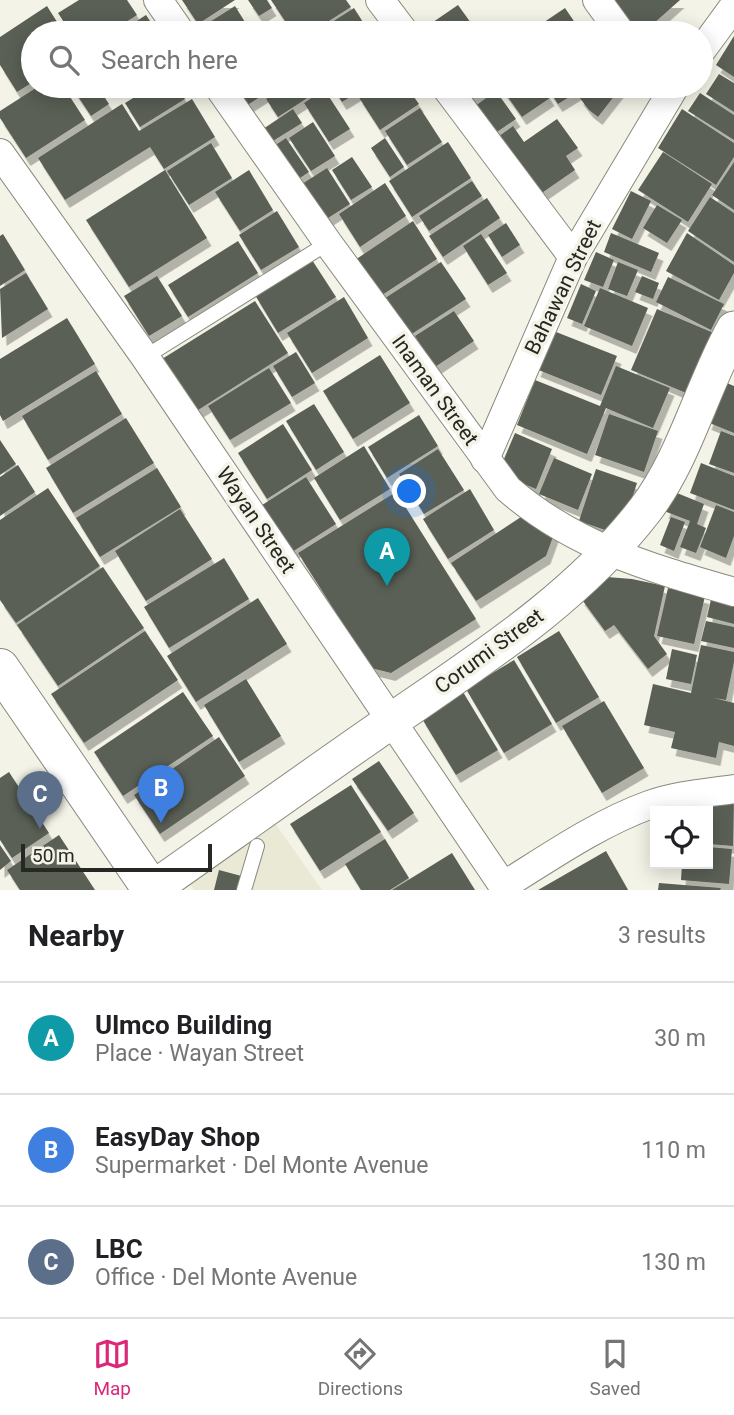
<!DOCTYPE html>
<html lang="en">
<head>
<meta charset="utf-8">
<style>
	:root { --surface:#fff; --page:#f2f2f2; --text:#202124; --muted:#757577; --line:#e0e0e0; --accent:#db2777 }
	body { margin:0; font-family:Roboto,sans-serif; background:var(--page); color:var(--text) }
	.controls { position:absolute; right:21px; bottom:21px; display:grid; overflow:hidden; border-radius:0px; box-shadow:0 4px 18px #0003 }
	.controls button { width:63px; height:63px; display:grid; place-items:center; padding:0; border:0; border-bottom:2px solid var(--line); background:var(--surface); color:var(--text); font:35px sans-serif }
	.scale { position:absolute; left:21px; bottom:18px; width:191px; box-sizing:border-box; padding-left:7px; border:4px solid #272723; border-top:0; font-size:19px; line-height:24px; white-space:nowrap; color:#272723; -webkit-text-stroke:5px #f3f3e7; paint-order:stroke }
	.you { position:absolute; left:410px; top:492px; width:24px; height:24px; margin:-18px; border:5px solid #fff; border-radius:50%; background:#1a73e8; box-shadow:0 0 0 10px #1a73e833 }
	.badge { display:grid; place-items:center; width:46px; height:46px; border-radius:50%; background:var(--accent); color:#fff; font-size:23px; font-weight:700 }
	.pin { position:absolute; translate:-50% -58px; filter:drop-shadow(0 2px 4px #0008) }
	.pin::after { content:''; position:absolute; top:37px; width:24px; height:21px; background:inherit; clip-path:polygon(0 0,100% 0,50% 100%) }
	.list { margin:0; padding:0; list-style:none }
	h2 { display:flex; justify-content:space-between; align-items:center; height:91px; margin:0; padding:0 28px; font-size:30px }
	h2 small { font-size:23px; font-weight:400; color:var(--muted) }
	.list li { display:grid; grid-template-columns:46px 1fr auto; gap:21px; align-items:center; box-sizing:border-box; height:112px; padding:0 28px; border-top:2px solid var(--line) }
	.list b { display:block; font-size:26px; white-space:nowrap }
	.list p { margin:0; font-size:23px; white-space:nowrap; color:var(--muted) }
	.list em { font-size:23px; font-style:normal; color:var(--muted) }
	.icon { flex:none; width:38px; height:38px; fill:none; stroke:currentColor; stroke-width:2; stroke-linecap:round; stroke-linejoin:round }
	.map { position:relative; flex:none; width:734px; height:890px; overflow:hidden }
	.search { position:absolute; background:var(--surface); box-shadow:0 4px 18px #0003; left:21px; right:21px; top:21px; height:77px; display:flex; align-items:center; gap:18px; box-sizing:border-box; padding:0 24px; border-radius:38px; color:var(--muted); font-size:26px }
	.sheet { height:427px; background:var(--surface) }
	nav { display:flex; justify-content:space-around; align-items:center; box-sizing:border-box; height:98px; border-top:2px solid var(--line); background:var(--surface); font-size:19px; color:var(--muted) }
	nav a { display:grid; justify-items:center; gap:4px }
	nav .on { color:var(--accent) }
	.map>svg:first-child { display:block }
	.built { fill:#e9e9d5 }
	.building { fill:#5a6056; filter:url(#shadow) }
	.lines { fill:none; stroke-linecap:round; stroke-linejoin:round }
	.service-casing { stroke:#89897e; stroke-width:16 }
	.minor-casing { stroke:#89897e; stroke-width:30 }
	.tertiary-casing { stroke:#89897e; stroke-width:37 }
	.secondary-casing { stroke:#89897e; stroke-width:40 }
	.service { stroke:#fff; stroke-width:14 }
	.minor { stroke:#fff; stroke-width:28 }
	.tertiary { stroke:#fff; stroke-width:35 }
	.secondary { stroke:#fff; stroke-width:38 }
	.labels { text-anchor:middle; stroke-width:7; stroke-linejoin:round; paint-order:stroke }
	.street-label { font-size:21px; fill:#272723; stroke:#f3f3e7 }
</style>
</head>
<body>
<div class="map">
<svg width="734" height="890" viewBox="0 0 734 890">
	<defs>
		<filter id="shadow"><feDropShadow dx="4.5" dy="8" stdDeviation="0" flood-color="#0004"/></filter>
	</defs>
	<rect width="100%" height="100%" fill="#f3f3e7"/>
	<polygon class="built" points="270,816 322,890 194,890 187,879"/>
	<g class="building">
		<polygon points="79,0 127,0 137,15 109,33 71,33 58,13"/>
		<polygon points="182,0 235,0 198,24"/>
		<polygon points="248,0 267,0 272,8 259,16"/>
		<polygon points="271,0 346,0 351,7 310,33 293,33"/>
		<polygon points="614,0 680,0 643,33 634,31"/>
		<polygon points="458,5 471,23 456,33 422,33 420,31"/>
		<polygon points="47,6 64,33 33,33 33,82 17,92 0,65 0,37"/>
		<polygon points="235,6 248,27 238,33 199,33 197,30"/>
		<polygon points="354,8 366,27 356,33 315,33"/>
		<polygon points="565,8 582,33 528,33"/>
		<polygon points="146,15 158,33 118,33"/>
		<polygon points="734,36 734,77 716,65"/>
		<polygon points="719,74 734,83 734,112 706,94"/>
		<polygon points="39,86 63,86 85,120 26,158 0,118 0,111"/>
		<polygon points="71,86 97,86 109,104 91,116"/>
		<polygon points="153,86 177,86 185,99 140,127 125,103"/>
		<polygon points="233,86 277,86 246,106"/>
		<polygon points="286,86 326,86 278,117 266,99"/>
		<polygon points="332,86 368,86 342,102"/>
		<polygon points="373,86 406,86 419,104 380,130 358,96"/>
		<polygon points="463,86 490,86 470,98"/>
		<polygon points="500,86 542,86 550,98 522,117"/>
		<polygon points="546,86 579,86 582,89 558,104"/>
		<polygon points="595,86 616,86 619,90 598,117 589,110 579,97"/>
		<polygon points="324,89 350,129 329,142 304,103"/>
		<polygon points="496,91 516,119 494,134 475,106"/>
		<polygon points="700,93 734,115 734,140 688,111"/>
		<polygon points="192,99 215,137 164,169 150,147 65,200 38,158 122,104 139,131"/>
		<polygon points="420,108 442,142 407,165 385,131"/>
		<polygon points="293,109 302,123 268,144 260,131"/>
		<polygon points="682,109 734,143 734,157 716,185 658,148"/>
		<polygon points="557,119 578,148 566,156 575,170 536,197 495,139 513,126 524,142"/>
		<polygon points="313,122 335,156 311,171 289,138"/>
		<polygon points="286,138 309,172 291,184 268,150"/>
		<polygon points="385,138 404,167 390,177 371,148"/>
		<polygon points="448,142 471,178 412,217 389,181"/>
		<polygon points="211,143 232,178 189,205 167,171"/>
		<polygon points="663,152 712,184 688,222 638,190"/>
		<polygon points="352,157 372,187 351,200 332,170"/>
		<polygon points="734,162 734,210 712,195"/>
		<polygon points="327,168 350,204 325,220 302,184"/>
		<polygon points="165,170 207,238 129,287 86,220"/>
		<polygon points="249,170 273,210 240,231 215,192"/>
		<polygon points="472,181 482,196 429,231 419,216"/>
		<polygon points="385,183 406,216 360,247 339,214"/>
		<polygon points="631,191 651,201 632,239 612,229"/>
		<polygon points="710,197 734,213 734,262 688,231"/>
		<polygon points="487,198 500,218 443,257 429,236"/>
		<polygon points="657,205 682,220 667,243 643,228"/>
		<polygon points="277,211 299,247 261,270 239,235"/>
		<polygon points="413,221 437,259 376,299 352,262"/>
		<polygon points="506,223 520,245 502,257 488,235"/>
		<polygon points="611,233 659,253 651,272 604,252"/>
		<polygon points="687,233 734,265 734,273 719,300 666,271"/>
		<polygon points="3,234 25,270 0,286 0,236"/>
		<polygon points="481,234 507,273 488,285 463,246"/>
		<polygon points="238,241 258,273 188,317 168,285"/>
		<polygon points="596,252 614,260 603,287 584,280"/>
		<polygon points="312,260 336,297 278,333 255,295"/>
		<polygon points="441,262 466,299 404,339 379,302"/>
		<polygon points="618,262 638,270 627,296 608,289"/>
		<polygon points="26,273 48,309 2,338 0,289"/>
		<polygon points="157,276 182,316 149,336 124,296"/>
		<polygon points="642,276 659,283 653,299 635,292"/>
		<polygon points="668,277 724,304 711,330 656,302"/>
		<polygon points="581,284 596,291 582,324 567,318"/>
		<polygon points="600,288 648,308 632,346 584,326"/>
		<polygon points="344,297 368,338 312,373 287,333"/>
		<polygon points="255,301 288,353 195,412 162,359"/>
		<polygon points="657,309 716,334 691,395 631,370"/>
		<polygon points="454,311 474,341 435,367 415,336"/>
		<polygon points="67,318 95,364 3,421 0,415 0,359"/>
		<polygon points="551,330 617,356 601,395 536,369"/>
		<polygon points="296,352 315,383 292,397 273,366"/>
		<polygon points="380,355 410,403 353,439 323,391"/>
		<polygon points="616,366 670,388 653,428 606,408 587,454 517,425 535,380 600,406"/>
		<polygon points="269,368 291,403 230,440 208,406"/>
		<polygon points="96,371 122,414 48,460 22,416"/>
		<polygon points="722,381 734,386 734,433 707,422"/>
		<polygon points="314,404 344,452 316,470 286,421"/>
		<polygon points="609,414 658,431 644,472 595,455"/>
		<polygon points="419,415 438,446 387,478 368,447"/>
		<polygon points="126,418 154,463 73,513 46,468"/>
		<polygon points="283,424 312,470 267,499 238,453"/>
		<polygon points="721,431 734,436 734,473 709,464"/>
		<polygon points="515,433 552,449 536,489 498,473"/>
		<polygon points="0,440 16,464 0,475"/>
		<polygon points="364,446 390,489 340,520 314,478"/>
		<polygon points="438,449 464,490 424,514 399,474"/>
		<polygon points="554,458 592,474 578,510 539,494"/>
		<polygon points="701,463 734,476 734,510 690,493"/>
		<polygon points="18,465 35,492 0,516 0,477"/>
		<polygon points="157,468 181,507 100,557 76,518"/>
		<polygon points="596,469 637,483 626,517 608,531 579,521"/>
		<polygon points="306,477 336,524 289,554 259,507"/>
		<polygon points="48,488 100,566 16,623 0,600 0,520"/>
		<polygon points="470,489 494,530 448,559 423,519"/>
		<polygon points="672,491 704,504 697,524 706,528 696,553 680,547 690,521 664,511"/>
		<polygon points="396,492 476,619 391,673 371,668 298,553"/>
		<polygon points="716,505 734,512 734,536 726,558 700,547"/>
		<polygon points="180,509 212,559 146,601 115,551"/>
		<polygon points="521,517 554,534 546,556 476,601 451,563"/>
		<polygon points="671,517 685,522 674,551 660,545"/>
		<polygon points="224,558 249,599 169,648 144,607"/>
		<polygon points="103,567 144,628 58,686 17,625"/>
		<polygon points="607,577 632,579 665,586 654,636 667,654 648,669 614,625 605,631 580,597"/>
		<polygon points="668,588 705,596 694,644 657,636"/>
		<polygon points="712,595 734,600 734,624 707,617"/>
		<polygon points="258,598 287,644 196,702 167,656"/>
		<polygon points="706,621 734,627 734,648 701,641"/>
		<polygon points="145,631 178,680 84,743 51,694"/>
		<polygon points="559,631 599,697 556,723 517,657"/>
		<polygon points="701,645 734,652 734,662 726,700 714,698 734,703 734,746 719,742 716,758 671,748 675,732 644,725 653,684 691,693"/>
		<polygon points="672,649 697,655 691,684 666,679"/>
		<polygon points="514,660 552,724 504,753 466,689"/>
		<polygon points="246,679 281,736 239,762 204,705"/>
		<polygon points="183,692 213,736 123,796 94,752"/>
		<polygon points="463,692 498,750 456,775 421,717"/>
		<polygon points="604,701 644,768 602,793 562,726"/>
		<polygon points="219,737 245,776 160,834 134,795"/>
		<polygon points="379,761 414,813 388,831 352,779"/>
		<polygon points="9,772 49,833 12,858 0,840 0,778"/>
		<polygon points="351,785 381,832 320,871 290,824"/>
		<polygon points="734,799 733,846 708,844 708,811 680,811 681,803"/>
		<polygon points="59,835 95,890 20,890 7,870"/>
		<polygon points="385,839 409,878 390,890 361,890 345,864"/>
		<polygon points="0,845 11,861 0,870"/>
		<polygon points="708,847 732,849 729,884 681,880 682,864 708,864"/>
		<polygon points="606,851 628,890 538,890"/>
		<polygon points="452,853 475,890 392,890"/>
		<polygon points="219,870 245,877 242,890 214,890"/>
		<polygon points="659,883 721,888 720,890 658,890"/>
	</g>
	<g class="lines">
		<defs>
			<g id="service">
				<polyline points="145,357 328,243"/>
				<polyline points="244,890 257,846"/>
			</g>
			<g id="minor">
				<polyline points="158,0 181,33"/>
				<polyline points="380,0 405,33"/>
				<polyline points="597,0 621,33"/>
				<polyline points="701,51 734,6"/>
				<path d="M 218,86 L 328,243 L 508,489 C 575,547 651,568 734,592"/>
				<polyline points="445,86 573,257"/>
				<polyline points="0,153 145,357 506,890"/>
				<polyline points="485,459 573,257 675,86"/>
				<path d="M 503,886 C 550,857 597,824 649,805 C 677,795 706,793 734,789"/>
			</g>
			<path id="tertiary" d="M 151,890 C 232,833 313,775 394,719 C 484,657 578,597 645,510 C 685,458 702,386 734,329"/>
			<polyline id="secondary" points="0,668 152,890"/>
		</defs>
		<use href="#service" class="service-casing"/>
		<use href="#minor" class="minor-casing"/>
		<use href="#tertiary" class="tertiary-casing"/>
		<use href="#secondary" class="secondary-casing"/>
		<use href="#service" class="service"/>
		<use href="#minor" class="minor"/>
		<use href="#tertiary" class="tertiary"/>
		<use href="#secondary" class="secondary"/>
	</g>
	<g class="labels">
		<g class="street-label">
			<text transform="translate(563 287) rotate(-64)" y="7">Bahawan Street</text>
			<text transform="translate(435 390) rotate(54)" y="7">Inaman Street</text>
			<text transform="translate(256 520) rotate(56)" y="7">Wayan Street</text>
			<text transform="translate(489 651) rotate(-36)" y="7">Corumi Street</text>
		</g>
	</g>
</svg>
<div class="controls">
<button><svg class="icon" aria-label="locate" viewBox="0 0 24 24"><circle cx="12" cy="12" r="6"/><path d="M12 2v4M12 18v4M2 12h4M18 12h4"/></svg></button>
</div>
<div class="scale">50 m</div>
<div class="you"></div>
<div class="pin badge" style="left:387px;top:586px;background:#0f9aa8">A</div>
<div class="pin badge" style="left:161px;top:823px;background:#3f7fe0">B</div>
<div class="pin badge" style="left:40px;top:829px;background:#5c6f8a">C</div>
<div class="search"><svg class="icon" aria-label="search" viewBox="0 0 24 24"><circle cx="10" cy="10" r="6"/><path d="M15 15l6 6"/></svg>Search here</div>
</div>
<section class="sheet">
<h2>Nearby<small>3 results</small></h2>
<ul class="list">
<li><span class="badge" style="background:#0f9aa8">A</span><div><b>Ulmco Building</b><p>Place · Wayan Street</p></div><em>30 m</em></li>
<li><span class="badge" style="background:#3f7fe0">B</span><div><b>EasyDay Shop</b><p>Supermarket · Del Monte Avenue</p></div><em>110 m</em></li>
<li><span class="badge" style="background:#5c6f8a">C</span><div><b>LBC</b><p>Office · Del Monte Avenue</p></div><em>130 m</em></li>
</ul>
</section>
<nav>
<a class="on"><svg class="icon" aria-label="map" viewBox="0 0 24 24"><path d="M3 6l6-2 6 2 6-2v14l-6 2-6-2-6 2zM9 4v14M15 6v14"/></svg>Map</a>
<a><svg class="icon" aria-label="directions" viewBox="0 0 24 24"><path d="M12 3l9 9-9 9-9-9zM9 14v-3h6M13 9l2 2-2 2"/></svg>Directions</a>
<a><svg class="icon" aria-label="saved" viewBox="0 0 24 24"><path d="M7 4h10v16l-5-4-5 4z"/></svg>Saved</a>
</nav>
</body>
</html>
